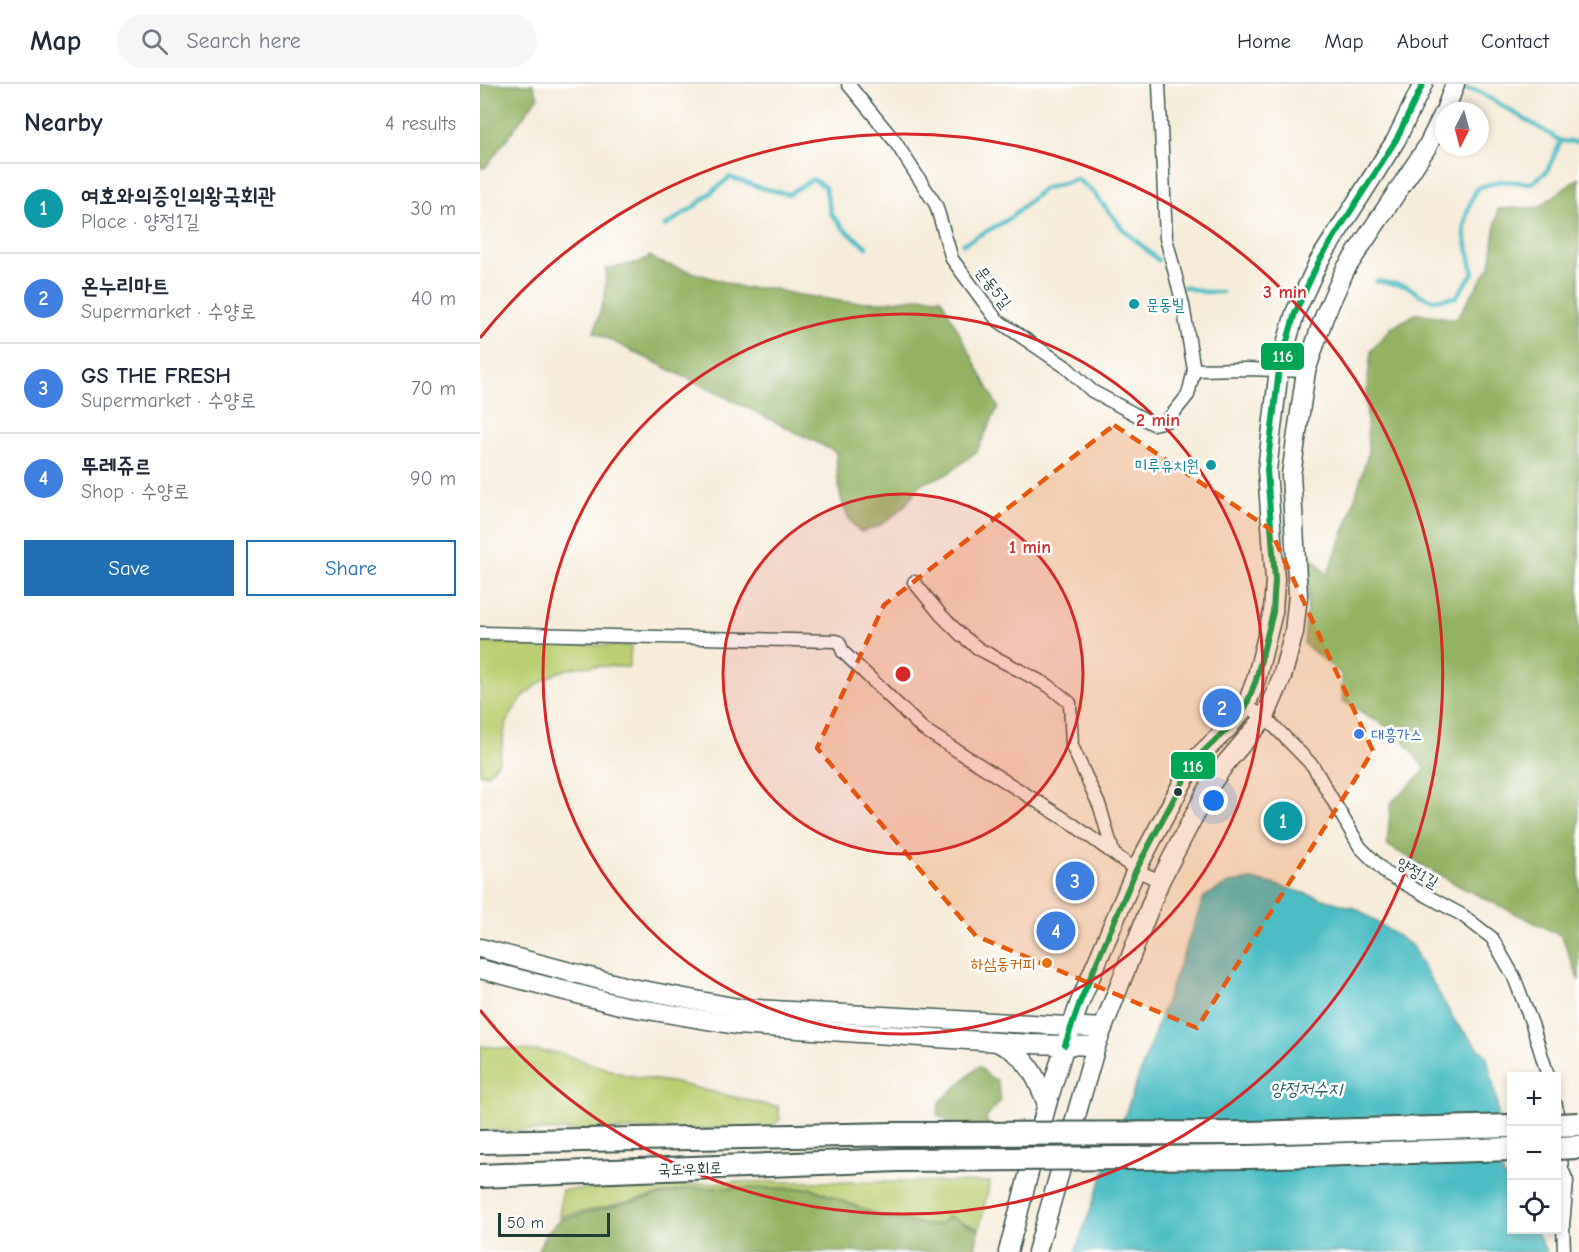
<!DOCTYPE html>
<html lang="en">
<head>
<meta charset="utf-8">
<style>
	:root { --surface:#fff; --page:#f6f6f7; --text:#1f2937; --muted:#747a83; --line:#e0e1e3; --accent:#1f6fb2 }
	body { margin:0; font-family:"Comic Neue","Poor Story",sans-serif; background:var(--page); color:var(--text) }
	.controls { position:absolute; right:18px; bottom:18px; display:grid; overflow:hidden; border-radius:0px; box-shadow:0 3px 9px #0003 }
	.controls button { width:54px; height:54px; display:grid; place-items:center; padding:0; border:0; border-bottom:2px solid var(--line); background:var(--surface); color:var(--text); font:30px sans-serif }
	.compass { position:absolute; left:955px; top:18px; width:54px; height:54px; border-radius:50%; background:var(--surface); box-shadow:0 3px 9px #0003; rotate:186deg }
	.scale { position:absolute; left:18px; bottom:15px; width:112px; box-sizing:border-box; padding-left:6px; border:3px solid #1f3d34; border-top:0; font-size:16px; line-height:21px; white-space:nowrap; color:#1f3d34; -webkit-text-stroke:4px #fff; paint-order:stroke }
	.you { position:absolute; left:734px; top:717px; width:21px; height:21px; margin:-15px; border:4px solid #fff; border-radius:50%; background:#1a73e8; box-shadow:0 0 0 9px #1a73e833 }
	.badge { display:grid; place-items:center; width:39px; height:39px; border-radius:50%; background:var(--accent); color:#fff; font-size:20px; font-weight:700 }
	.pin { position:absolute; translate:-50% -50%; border:3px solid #fff; box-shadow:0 2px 6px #0006 }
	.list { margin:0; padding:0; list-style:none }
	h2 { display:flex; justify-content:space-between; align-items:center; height:78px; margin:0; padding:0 24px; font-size:26px }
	h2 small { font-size:20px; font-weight:400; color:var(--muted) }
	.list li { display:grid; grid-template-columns:39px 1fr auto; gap:18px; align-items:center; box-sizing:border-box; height:90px; padding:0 24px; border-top:2px solid var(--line) }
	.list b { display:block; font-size:22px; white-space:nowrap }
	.list p { margin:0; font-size:20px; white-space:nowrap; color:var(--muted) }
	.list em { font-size:20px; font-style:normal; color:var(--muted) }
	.actions { display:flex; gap:12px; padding:18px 24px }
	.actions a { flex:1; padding:14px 0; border:2px solid var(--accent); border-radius:0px; text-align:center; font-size:21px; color:var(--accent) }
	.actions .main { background:var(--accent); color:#fff }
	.icon { flex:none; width:33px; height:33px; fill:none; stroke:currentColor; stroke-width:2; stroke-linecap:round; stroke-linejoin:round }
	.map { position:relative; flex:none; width:1099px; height:1168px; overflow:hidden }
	header { display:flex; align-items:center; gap:36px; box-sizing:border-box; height:84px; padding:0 30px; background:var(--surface); border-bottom:2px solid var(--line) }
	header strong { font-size:28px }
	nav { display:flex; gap:33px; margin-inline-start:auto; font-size:21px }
	.search { width:420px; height:54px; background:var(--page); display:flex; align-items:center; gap:15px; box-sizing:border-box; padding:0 21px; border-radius:33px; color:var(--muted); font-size:22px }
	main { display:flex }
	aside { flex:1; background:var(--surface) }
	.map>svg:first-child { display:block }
	.green { fill:#bbcf72; stroke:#6d8653; stroke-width:1.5 }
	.forest { fill:#94b264; stroke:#5a784c; stroke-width:1.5 }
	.water { fill:#4ebdc5; stroke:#367d7c; stroke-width:1.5 }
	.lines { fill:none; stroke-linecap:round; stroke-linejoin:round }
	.stream { stroke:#4ebdc5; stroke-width:4.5 }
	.street-casing { stroke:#3f574d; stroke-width:15 }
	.secondary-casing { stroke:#3f574d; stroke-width:21 }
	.highway-casing { stroke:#3f574d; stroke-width:26 }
	.street { stroke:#fff; stroke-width:12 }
	.secondary { stroke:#fff; stroke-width:18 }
	.highway { stroke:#fff; stroke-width:22 }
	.highway-bridge-casing { stroke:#3f574d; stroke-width:26; stroke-linecap:butt }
	.highway-bridge { stroke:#fff; stroke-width:22 }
	.bus-1-casing { stroke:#fff; stroke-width:10 }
	.bus-1 { stroke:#00a651; stroke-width:6 }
	.marked { fill:#e8590c; fill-opacity:0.2; stroke:#e8590c; stroke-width:4.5; stroke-dasharray:12 8; stroke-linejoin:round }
	.ring { fill:none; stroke:#d62828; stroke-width:3 }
	.culture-dot { fill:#0f9aa8; stroke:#fff; stroke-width:2 }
	.shop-dot { fill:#3f7fe0; stroke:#fff; stroke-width:2 }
	.bus-dot { fill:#1f3d34; stroke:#fff; stroke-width:2 }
	.food-dot { fill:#e8710a; stroke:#fff; stroke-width:2 }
	.labels { text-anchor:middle; stroke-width:5; stroke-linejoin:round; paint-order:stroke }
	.street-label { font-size:16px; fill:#1f3d34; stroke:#fff }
	.culture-label { font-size:16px; fill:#0d838f; stroke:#fff; text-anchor:start }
	.shop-label { font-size:16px; fill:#366cbe; stroke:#fff; text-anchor:start }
	.food-label { font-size:16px; fill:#c56008; stroke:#fff; text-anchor:end }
	.water-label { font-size:18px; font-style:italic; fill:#2d6360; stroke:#fff }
	.centre { fill:#d62828; stroke:#fff; stroke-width:3 }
	.ring-label { font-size:18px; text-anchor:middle; font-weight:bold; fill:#d62828; stroke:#fff; stroke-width:5; stroke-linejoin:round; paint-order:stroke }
	.line-badge { stroke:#fff; stroke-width:2 }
	.badge-label { font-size:16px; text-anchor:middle; font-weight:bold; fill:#fff }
</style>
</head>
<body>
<header>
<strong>Map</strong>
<div class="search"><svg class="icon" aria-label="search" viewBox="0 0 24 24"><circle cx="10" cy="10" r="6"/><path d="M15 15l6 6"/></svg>Search here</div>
<nav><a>Home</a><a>Map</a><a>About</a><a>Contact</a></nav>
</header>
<main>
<aside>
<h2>Nearby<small>4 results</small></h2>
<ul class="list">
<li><span class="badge" style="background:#0f9aa8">1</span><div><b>여호와의증인의왕국회관</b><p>Place · 양정1길</p></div><em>30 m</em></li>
<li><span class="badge" style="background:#3f7fe0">2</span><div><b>온누리마트</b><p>Supermarket · 수양로</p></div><em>40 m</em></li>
<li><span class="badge" style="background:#3f7fe0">3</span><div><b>GS THE FRESH</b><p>Supermarket · 수양로</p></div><em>70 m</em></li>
<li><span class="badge" style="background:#3f7fe0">4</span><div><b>뚜레쥬르</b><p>Shop · 수양로</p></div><em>90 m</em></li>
</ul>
<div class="actions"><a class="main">Save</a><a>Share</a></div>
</aside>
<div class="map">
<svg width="1099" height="1168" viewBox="0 0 1099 1168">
	<rect width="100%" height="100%" fill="#fff"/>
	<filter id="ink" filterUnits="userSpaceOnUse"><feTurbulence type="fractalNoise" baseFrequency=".0167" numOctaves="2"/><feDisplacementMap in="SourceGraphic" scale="12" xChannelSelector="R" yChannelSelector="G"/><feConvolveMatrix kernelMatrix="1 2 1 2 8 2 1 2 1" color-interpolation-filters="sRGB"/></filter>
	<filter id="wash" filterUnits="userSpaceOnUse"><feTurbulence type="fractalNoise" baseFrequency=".008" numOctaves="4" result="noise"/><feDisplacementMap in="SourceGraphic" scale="24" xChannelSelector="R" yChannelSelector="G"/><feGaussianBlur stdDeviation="1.35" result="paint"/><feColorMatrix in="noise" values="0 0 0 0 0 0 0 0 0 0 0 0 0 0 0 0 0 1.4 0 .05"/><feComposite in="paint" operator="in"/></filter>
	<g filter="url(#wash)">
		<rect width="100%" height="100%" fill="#f6ecd9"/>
		<g class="green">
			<path d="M 0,559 L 151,562 L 149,583 C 133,583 114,581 98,583 C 68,587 38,611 27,639 C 22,651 23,664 19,676 C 18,681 11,686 7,690 L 0,690 Z"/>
			<polygon points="0,962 79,969 145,991 196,999 291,1022 298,1022 300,1036 287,1045 0,1047"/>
			<polygon points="256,1098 510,1098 499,1145 468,1132 462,1139 449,1141 399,1132 332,1104 210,1104 79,1133 82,1106"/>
		</g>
		<g class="forest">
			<polygon points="0,0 53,0 58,13 5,84 0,84"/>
			<polygon points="1099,94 1099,897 1082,852 983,804 907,761 911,719 946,686 918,649 863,617 861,590 824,560 831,472 847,491 868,438 888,370 886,312 891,267 911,244 937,229 976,235 1010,182 1018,125 1059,123"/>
			<path d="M 170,172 L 179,178 L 264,204 L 291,204 L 314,210 L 367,218 L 406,218 L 443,213 L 461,214 L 518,323 L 497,367 L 467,390 L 441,400 L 427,419 L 412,433 L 399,442 L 381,448 C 358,431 357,394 356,368 L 114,248 L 125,212 L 126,185 L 160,178 Z"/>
			<polygon points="499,982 509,993 517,996 521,1016 506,1034 509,1041 468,1045 467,1036 457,1031 460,1018"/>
			<polygon points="210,1104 332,1105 400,1132 449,1142 463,1139 468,1132 499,1146 494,1168 57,1168 66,1150 81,1135"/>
		</g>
		<polygon class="water" points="771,796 790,799 877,825 931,861 976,939 1007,973 1017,1017 1022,1088 1031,1104 1032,1146 1055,1146 1067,1168 595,1168 724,813 749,799"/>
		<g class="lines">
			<g class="stream">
				<polyline points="985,5 998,7 1081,57 1099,58"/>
				<polyline points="185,142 214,123 250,93 281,104 309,110 333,95 345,103 351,130 365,146 387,163"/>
				<polyline points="483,160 529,135 563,105 597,95 613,108 643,145 678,176"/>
				<path d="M 896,197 L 927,202 L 940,211 L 953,216 L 976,213 L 993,189 C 991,176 987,164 985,151 C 983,135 990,118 997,104 L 1020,97 L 1052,99 L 1067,87 L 1081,57"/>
				<polyline points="704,203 724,208 742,208"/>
			</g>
		</g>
	</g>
	<g filter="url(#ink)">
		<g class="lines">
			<defs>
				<g id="street">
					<polyline points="368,0 414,56 456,121 472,175 517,236 586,283 612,307 673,340 687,337 708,311 714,286"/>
					<polyline points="679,0 686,154 703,221 714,286 766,285 826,287"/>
					<polyline points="434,498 461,531 481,551 499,565 569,602 590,619 592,662 620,723 633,768"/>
					<polyline points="0,549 356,557 359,558 363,568 443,645 591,739 656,786 680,797"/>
					<polyline points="766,622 785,633 833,682 880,763 907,790 982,831 1012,854 1034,893 1052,940 1068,992"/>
					<polyline points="1076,1021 1082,1085 1087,1097 1083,1141 1084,1168"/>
				</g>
				<g id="secondary">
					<polyline points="965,27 975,0"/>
					<polyline points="0,864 147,903 258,924 623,944"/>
					<polyline points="0,885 144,922 256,941 550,960 616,962"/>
					<path d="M 519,959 C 523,962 528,963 532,966 C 551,979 559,1000 567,1020"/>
					<polyline points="528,1168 567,1020 585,961 600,918 656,786 705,694 720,671 748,644 766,622 776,596 793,528 795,496 787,386 799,285 815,229 839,177 916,56 943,0"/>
					<polyline points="557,1168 616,962 680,797 729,703 745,680 785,633 802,593 814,548 818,511 811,391 826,287 844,233 865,186 947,63 964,29"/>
				</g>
				<g id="highway">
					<polyline points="0,1058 417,1050"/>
					<polyline points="0,1092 419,1076"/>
				</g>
			</defs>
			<use href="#street" class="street-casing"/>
			<use href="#secondary" class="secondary-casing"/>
			<use href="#highway" class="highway-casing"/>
			<use href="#street" class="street"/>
			<use href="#secondary" class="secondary"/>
			<use href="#highway" class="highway"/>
			<defs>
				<g id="highway-bridge">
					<polyline points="1076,1041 1099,1040"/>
					<polyline points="417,1050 767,1049 1032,1042"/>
					<polyline points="1076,1064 1099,1063"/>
					<polyline points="419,1076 768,1073 1032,1065"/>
				</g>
			</defs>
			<use href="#highway-bridge" class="highway-bridge-casing"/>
			<use href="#highway-bridge" class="highway-bridge"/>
			<defs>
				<polyline id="bus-1" points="585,961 600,918 656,786 705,694 720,671 748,644 766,622 776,596 793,528 795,496 787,386 799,285 815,229 839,177 916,56 943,0"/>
			</defs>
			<use href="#bus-1" class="bus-1-casing"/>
			<use href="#bus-1" class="bus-1"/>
		</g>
	</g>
	<path class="marked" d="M 634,341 L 790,445 L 893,667 L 717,944 L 496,852 L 337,664 L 404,521 Z"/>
	<circle cx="423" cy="590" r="180" fill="#d62828" fill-opacity=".12"/>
	<g class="ring">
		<circle cx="423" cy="590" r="180"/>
		<circle cx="423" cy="590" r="360"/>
		<path d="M0 254A540 540 0 1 1 0 926"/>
	</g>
	<g class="culture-dot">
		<circle cx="654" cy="220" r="6"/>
		<circle cx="731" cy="381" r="6"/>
	</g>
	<circle class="shop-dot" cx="879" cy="650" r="6"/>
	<circle class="bus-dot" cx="698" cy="708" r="5"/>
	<circle class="food-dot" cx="567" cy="879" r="6"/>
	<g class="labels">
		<g class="street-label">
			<text transform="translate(514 203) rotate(53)" y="6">문동5길</text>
			<text transform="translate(938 788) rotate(30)" y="6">양정1길</text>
			<text transform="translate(210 1084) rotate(-2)" y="6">국도우회로</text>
		</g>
		<g class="culture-label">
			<text x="666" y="226">문동빌</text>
			<text x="719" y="387" text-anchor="end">미루유치원</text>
		</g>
		<g class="shop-label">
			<text x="891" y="656">대흥가스</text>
		</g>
		<g class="food-label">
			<text x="555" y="885">하삼동커피</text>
		</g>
		<g class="water-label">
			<text x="826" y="1011">양정저수지</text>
		</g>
	</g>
	<circle cx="423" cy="590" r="9" class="centre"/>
	<g class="ring-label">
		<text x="805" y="214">3 min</text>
		<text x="678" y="342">2 min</text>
		<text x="550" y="469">1 min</text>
	</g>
	<g class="line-badge">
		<rect x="780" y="258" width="45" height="29" rx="6" fill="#00a651"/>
		<rect x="690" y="667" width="46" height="29" rx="6" fill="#00a651"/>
	</g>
	<g class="badge-label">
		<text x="803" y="278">116</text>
		<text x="713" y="688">116</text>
	</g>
</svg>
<div class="controls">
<button>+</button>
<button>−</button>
<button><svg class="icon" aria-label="locate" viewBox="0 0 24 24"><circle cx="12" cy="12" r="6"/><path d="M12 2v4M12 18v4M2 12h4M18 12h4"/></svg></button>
</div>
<svg class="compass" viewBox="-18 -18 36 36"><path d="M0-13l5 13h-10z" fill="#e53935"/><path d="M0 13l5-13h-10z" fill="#747a83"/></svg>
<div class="scale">50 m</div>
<div class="you"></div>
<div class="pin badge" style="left:803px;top:737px;background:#0f9aa8">1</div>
<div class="pin badge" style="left:742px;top:624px;background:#3f7fe0">2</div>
<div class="pin badge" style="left:595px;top:797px;background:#3f7fe0">3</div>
<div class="pin badge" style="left:576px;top:847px;background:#3f7fe0">4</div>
</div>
</main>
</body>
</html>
